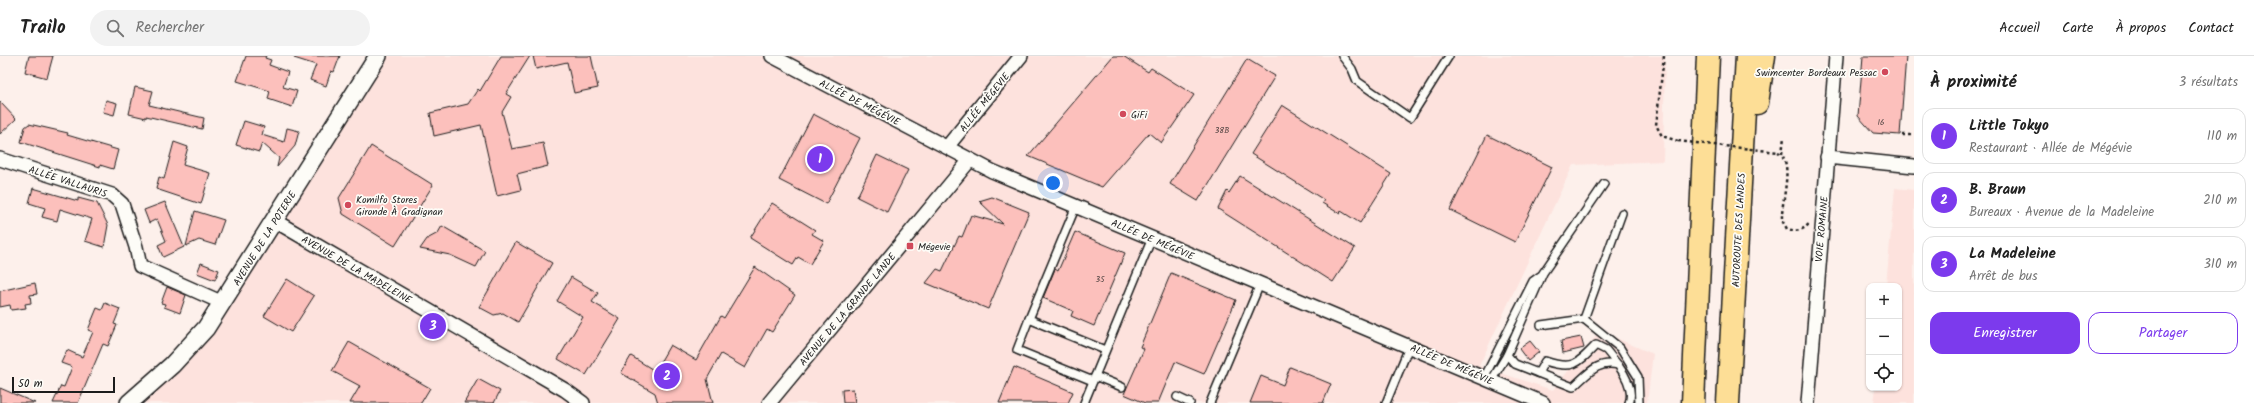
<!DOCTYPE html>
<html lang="fr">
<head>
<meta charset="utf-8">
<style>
	:root { --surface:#fff; --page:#f2f2f2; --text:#222; --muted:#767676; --line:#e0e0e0; --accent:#7c3aed }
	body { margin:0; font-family:Kalam,sans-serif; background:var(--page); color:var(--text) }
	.controls { position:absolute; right:12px; bottom:12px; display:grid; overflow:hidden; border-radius:8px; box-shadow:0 1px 3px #0004 }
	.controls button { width:36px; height:36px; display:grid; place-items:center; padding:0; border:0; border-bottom:1px solid var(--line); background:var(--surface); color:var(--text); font:20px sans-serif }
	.scale { position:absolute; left:12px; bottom:10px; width:103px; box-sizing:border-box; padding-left:4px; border:2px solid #1c1c1c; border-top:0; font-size:11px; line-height:14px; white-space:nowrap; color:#1c1c1c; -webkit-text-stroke:3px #fdfcf7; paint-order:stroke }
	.you { position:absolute; left:1053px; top:127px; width:14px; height:14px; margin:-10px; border:3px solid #fff; border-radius:50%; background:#1a73e8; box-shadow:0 0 0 6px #1a73e833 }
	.badge { display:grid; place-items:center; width:26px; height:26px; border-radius:50%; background:var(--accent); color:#fff; font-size:13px; font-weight:700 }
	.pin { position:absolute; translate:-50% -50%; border:2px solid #fff; box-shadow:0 1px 4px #0006 }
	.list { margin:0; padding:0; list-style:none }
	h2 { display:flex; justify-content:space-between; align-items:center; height:52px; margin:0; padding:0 16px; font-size:17px }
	h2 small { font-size:13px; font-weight:400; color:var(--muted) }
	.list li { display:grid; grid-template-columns:26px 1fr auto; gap:12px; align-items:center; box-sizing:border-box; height:56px; margin:0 8px 8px; padding:0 8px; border:1px solid var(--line); border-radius:12px }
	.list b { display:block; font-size:15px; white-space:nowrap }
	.list p { margin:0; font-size:13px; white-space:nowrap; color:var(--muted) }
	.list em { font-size:13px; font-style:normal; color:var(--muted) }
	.actions { display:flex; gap:8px; padding:12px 16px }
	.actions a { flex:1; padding:9px 0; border:1px solid var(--accent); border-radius:12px; text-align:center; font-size:14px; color:var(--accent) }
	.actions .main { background:var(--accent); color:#fff }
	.icon { flex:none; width:22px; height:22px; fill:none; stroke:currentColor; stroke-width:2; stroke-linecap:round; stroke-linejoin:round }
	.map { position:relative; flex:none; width:1914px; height:347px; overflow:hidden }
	header { display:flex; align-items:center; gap:24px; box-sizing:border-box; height:56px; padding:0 20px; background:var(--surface); border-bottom:1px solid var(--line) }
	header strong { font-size:19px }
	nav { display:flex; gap:22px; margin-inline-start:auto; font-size:14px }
	.search { width:280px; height:36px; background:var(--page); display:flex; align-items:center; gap:10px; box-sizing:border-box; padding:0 14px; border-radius:22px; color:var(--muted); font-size:15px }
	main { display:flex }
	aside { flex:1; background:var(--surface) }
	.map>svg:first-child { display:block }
	.built { fill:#fde2dd }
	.building { fill:#fcc0bc; stroke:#1c1c1c }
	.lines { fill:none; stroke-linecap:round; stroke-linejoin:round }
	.service-casing { stroke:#1c1c1c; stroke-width:10 }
	.minor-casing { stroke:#1c1c1c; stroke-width:16 }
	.tertiary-casing { stroke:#1c1c1c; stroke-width:20 }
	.motorway-casing { stroke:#1c1c1c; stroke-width:25 }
	.path { stroke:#1c1c1c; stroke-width:2.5; stroke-dasharray:3 3; stroke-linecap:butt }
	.service { stroke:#fdfcf7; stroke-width:7 }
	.minor { stroke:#fdfcf7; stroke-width:13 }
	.tertiary { stroke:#fdfcf7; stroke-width:17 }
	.motorway { stroke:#fdde96; stroke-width:22 }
	.path-bridge { stroke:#1c1c1c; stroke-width:2.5; stroke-dasharray:3 3; stroke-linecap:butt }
	.poi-dot { fill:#d1495b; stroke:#fdfcf7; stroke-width:1.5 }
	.labels { text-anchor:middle; stroke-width:3.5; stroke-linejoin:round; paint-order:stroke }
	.number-label { font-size:8px; fill:#544544 }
	.poi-label { font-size:10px; fill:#1c1c1c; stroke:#fdfcf7; text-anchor:start }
	.street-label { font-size:10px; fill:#1c1c1c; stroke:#fdfcf7 }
</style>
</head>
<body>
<header>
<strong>Trailo</strong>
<div class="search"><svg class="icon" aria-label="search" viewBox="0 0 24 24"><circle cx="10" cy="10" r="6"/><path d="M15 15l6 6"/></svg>Rechercher</div>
<nav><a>Accueil</a><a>Carte</a><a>À propos</a><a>Contact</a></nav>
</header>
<main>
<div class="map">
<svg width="1914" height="347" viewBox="0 0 1914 347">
	<rect width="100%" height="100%" fill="#fdf0eb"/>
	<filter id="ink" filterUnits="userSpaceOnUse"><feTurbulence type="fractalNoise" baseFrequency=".025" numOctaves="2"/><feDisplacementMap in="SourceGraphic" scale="8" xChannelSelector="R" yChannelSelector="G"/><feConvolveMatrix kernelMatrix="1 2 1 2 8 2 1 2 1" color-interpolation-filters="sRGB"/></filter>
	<g filter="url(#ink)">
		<g class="built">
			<polygon points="378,0 1665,0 1663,105 1573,109 1479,310 1553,334 1600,275 1653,298 1647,347 129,347 172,309"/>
			<polygon points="1895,132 1914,134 1914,347 1874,347 1876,332 1899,332 1899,230 1886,230"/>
		</g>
		<g class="building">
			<polygon points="29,0 53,0 47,22 25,16"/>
			<polygon points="246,0 266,0 265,2 271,4 269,9 288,16 283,31 297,35 292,51 268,43 270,35 237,25"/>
			<polygon points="295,0 340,0 334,16 331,15 326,30 310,24 316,9 294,2"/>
			<polygon points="501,0 530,0 506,38 511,41 502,56 512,93 543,87 548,110 517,118 521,134 497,140 481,69 434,80 430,57 468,48 478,33 480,35"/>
			<polygon points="533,0 591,0 598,32 574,37 567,6 536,13"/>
			<polygon points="1113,0 1123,0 1148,16 1151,12 1194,39 1161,87 1149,77 1102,131 1028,100"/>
			<polygon points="1863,0 1906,0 1900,79 1873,77 1858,60"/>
			<polygon points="1247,3 1275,20 1198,145 1170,128"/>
			<polygon points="135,31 153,35 149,49 204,62 202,73 146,60 146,62 129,58"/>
			<polygon points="106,44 117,47 114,59 103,56"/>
			<polygon points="0,46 16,63 0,78"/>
			<polygon points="1282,49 1391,118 1360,167 1341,155 1340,158 1322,147 1324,144 1251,98"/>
			<polygon points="813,58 860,82 826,148 779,124"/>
			<polygon points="244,65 264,71 262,79 284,86 287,72 299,75 295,90 277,111 279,102 262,87 259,96 236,89"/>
			<polygon points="29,68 68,77 67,79 118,94 113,113 100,109 100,111 21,86 25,71"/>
			<polygon points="1487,79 1552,111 1515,186 1450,154"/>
			<polygon points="174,86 188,91 183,109 210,117 201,148 156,133 159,121 164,123"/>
			<polygon points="371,90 433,129 395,190 343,158 339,142"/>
			<polygon points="877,99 908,114 887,156 857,141"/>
			<polygon points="1240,120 1355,192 1333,226 1218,153 1227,135 1229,137"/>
			<polygon points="33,132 78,145 78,142 97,147 108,169 104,191 85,185 92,163 60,153 57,165 42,161 45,152 29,147"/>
			<polygon points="992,141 1029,156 988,253 926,227 937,213 942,215 959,180 962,181 971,159 1003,168 979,145"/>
			<polygon points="165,146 184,191 163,201 158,189 166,185 157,163 149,167 144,154"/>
			<polygon points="772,147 815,174 812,178 824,185 810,208 798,201 793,209 750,182"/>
			<polygon points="195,155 224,164 215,189 199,184 186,190"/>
			<polygon points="442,170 485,195 476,211 450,199 420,193 427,183 438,177"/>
			<polygon points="1075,176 1125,197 1094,270 1071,260 1073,255 1043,242 1055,213 1058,215"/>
			<polygon points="516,186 552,207 518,266 503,257 494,259 479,251"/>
			<polygon points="201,207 219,214 215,224 197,217"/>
			<polygon points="755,211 795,239 772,276 767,273 745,312 721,298 707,323 713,347 658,347 655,337 621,317 631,300 655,315 670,289 696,304 721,260 724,262"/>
			<polygon points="1171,217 1236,244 1204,318 1175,306 1158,347 1145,347 1124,338 1144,293 1140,291"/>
			<polygon points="571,221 598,237 592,246 620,263 586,319 558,303 583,261 557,245"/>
			<polygon points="287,223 314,240 291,276 264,260"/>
			<polygon points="35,227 37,238 30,239 31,247 25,248 26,252 11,254 10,249 0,251 0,235"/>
			<polygon points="167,231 186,239 180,257 164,251 165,248 161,247"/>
			<polygon points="105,247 120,253 114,268 117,269 108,290 103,288 78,347 53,347 61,330 64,331 72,311 61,307 67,294 82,301 93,276 88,274 97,252 102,254"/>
			<polygon points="1581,281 1584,292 1563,297 1561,285"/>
			<polygon points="1530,285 1539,296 1528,305 1519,293"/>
			<polygon points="349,286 430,332 421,347 350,347 360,330 332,315"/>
			<polygon points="1014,311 1073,336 1068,347 999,347"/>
			<polygon points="1290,311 1331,328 1323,347 1250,347 1261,320 1283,329"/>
			<polygon points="478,323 500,335 494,347 464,347"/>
			<polygon points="0,332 35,347 0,347"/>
			<polygon points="853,333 855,347 843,347 842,334"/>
		</g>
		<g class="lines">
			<defs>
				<g id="service">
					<polyline points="1342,0 1352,13 1357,25 1410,62 1449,0"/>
					<path d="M 1604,128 L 1543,217 L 1507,299 L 1515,308 L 1573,331 C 1588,318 1597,304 1618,309 C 1626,320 1634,334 1629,347"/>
					<polyline points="1076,150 1029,263 1105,294"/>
					<polyline points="1622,157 1584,263 1620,292 1638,321 1639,347"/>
					<polyline points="1029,263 1017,294 1093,325"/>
					<polyline points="1541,269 1584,263"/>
					<path d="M 1538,317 L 1545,305 C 1572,314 1577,309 1596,289 L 1606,294 L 1618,309"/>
					<polyline points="1095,320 1122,331"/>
					<polyline points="1484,322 1533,225 1540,220"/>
					<polyline points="1491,325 1507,299"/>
					<polyline points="1177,341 1190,347"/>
					<polyline points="1084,347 1152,182"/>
					<polyline points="1210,347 1260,228"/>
					<polyline points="1386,347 1409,291"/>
				</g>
				<g id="minor">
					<polyline points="772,0 992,115 1543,347"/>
					<polyline points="947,91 1021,0"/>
					<polyline points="1827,101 1914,110"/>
					<polyline points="0,103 112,139 122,148 136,191 140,210 223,247"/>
					<polyline points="275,165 565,334 583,347"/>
					<polyline points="769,347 970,104"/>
					<polyline points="1808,347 1836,0"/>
				</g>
				<polyline id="tertiary" points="129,347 172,309 206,272 378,0"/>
				<g id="motorway">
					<polyline points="1757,47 1764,0"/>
					<polyline points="1693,347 1708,0"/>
					<polyline points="1728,347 1747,0"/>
				</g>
			</defs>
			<use href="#service" class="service-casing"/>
			<use href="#minor" class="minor-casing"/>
			<use href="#tertiary" class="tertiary-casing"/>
			<use href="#motorway" class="motorway-casing"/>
			<g class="path">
				<polyline points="1664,0 1656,69 1662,80 1678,85"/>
				<polyline points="1902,79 1914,79"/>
				<path d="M 1778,96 C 1795,105 1781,146 1782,162 C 1782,166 1785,169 1787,173 C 1797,176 1802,175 1810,167"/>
				<polyline points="1782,98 1784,81"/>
			</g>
			<use href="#service" class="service"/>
			<use href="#minor" class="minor"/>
			<use href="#tertiary" class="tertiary"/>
			<use href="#motorway" class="motorway"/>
			<polyline class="path-bridge" points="1678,85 1778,96"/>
		</g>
	</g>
	<g class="poi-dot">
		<circle cx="1885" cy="16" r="4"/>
		<circle cx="1123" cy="58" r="4"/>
		<circle cx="348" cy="149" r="4"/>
		<rect x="906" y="186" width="8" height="8" rx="2"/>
	</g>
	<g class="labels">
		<g class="number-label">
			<text x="1881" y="69">16</text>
			<text x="1222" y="77">38B</text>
			<text x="1100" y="226">35</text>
		</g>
		<g class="poi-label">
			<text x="1877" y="20" text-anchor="end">Swimcenter Bordeaux Pessac</text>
			<text x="1131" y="62">GiFi</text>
			<text x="356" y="147">Komilfo Stores<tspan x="356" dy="12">Gironde À Gradignan</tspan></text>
			<text x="918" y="194">Mégevie</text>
		</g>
		<g class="street-label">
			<text transform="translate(860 46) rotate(27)" y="4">ALLÉE DE MÉGÉVIE</text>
			<text transform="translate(984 46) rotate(-51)" y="4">ALLÉE MÈGEVIE</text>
			<text transform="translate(68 125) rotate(18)" y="4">ALLÉE VALLAURIS</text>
			<text transform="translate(1821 173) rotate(-85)" y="4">VOIE ROMAINE</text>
			<text transform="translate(1738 174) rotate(-87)" y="4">AUTOROUTE DES LANDES</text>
			<text transform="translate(264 182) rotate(-58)" y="4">AVENUE DE LA POTERIE</text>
			<text transform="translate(1153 183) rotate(23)" y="4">ALLÉE DE MÉGÉVIE</text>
			<text transform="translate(357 213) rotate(30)" y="4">AVENUE DE LA MADELEINE</text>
			<text transform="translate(847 253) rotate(-50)" y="4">AVENUE DE LA GRANDE LANDE</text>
			<text transform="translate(1452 308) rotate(23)" y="4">ALLÉE DE MÉGÉVIE</text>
		</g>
	</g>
</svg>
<div class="controls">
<button>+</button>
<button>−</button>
<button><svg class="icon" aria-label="locate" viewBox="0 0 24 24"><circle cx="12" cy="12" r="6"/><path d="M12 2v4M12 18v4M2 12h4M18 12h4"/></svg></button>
</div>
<div class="scale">50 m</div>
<div class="you"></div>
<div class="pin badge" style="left:820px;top:103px">1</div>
<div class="pin badge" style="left:667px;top:320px">2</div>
<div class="pin badge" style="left:433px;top:270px">3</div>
</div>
<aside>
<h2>À proximité<small>3 résultats</small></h2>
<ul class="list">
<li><span class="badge">1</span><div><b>Little Tokyo</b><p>Restaurant · Allée de Mégévie</p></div><em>110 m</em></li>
<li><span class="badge">2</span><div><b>B. Braun</b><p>Bureaux · Avenue de la Madeleine</p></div><em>210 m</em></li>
<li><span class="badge">3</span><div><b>La Madeleine</b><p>Arrêt de bus</p></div><em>310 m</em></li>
</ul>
<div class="actions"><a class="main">Enregistrer</a><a>Partager</a></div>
</aside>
</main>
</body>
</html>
